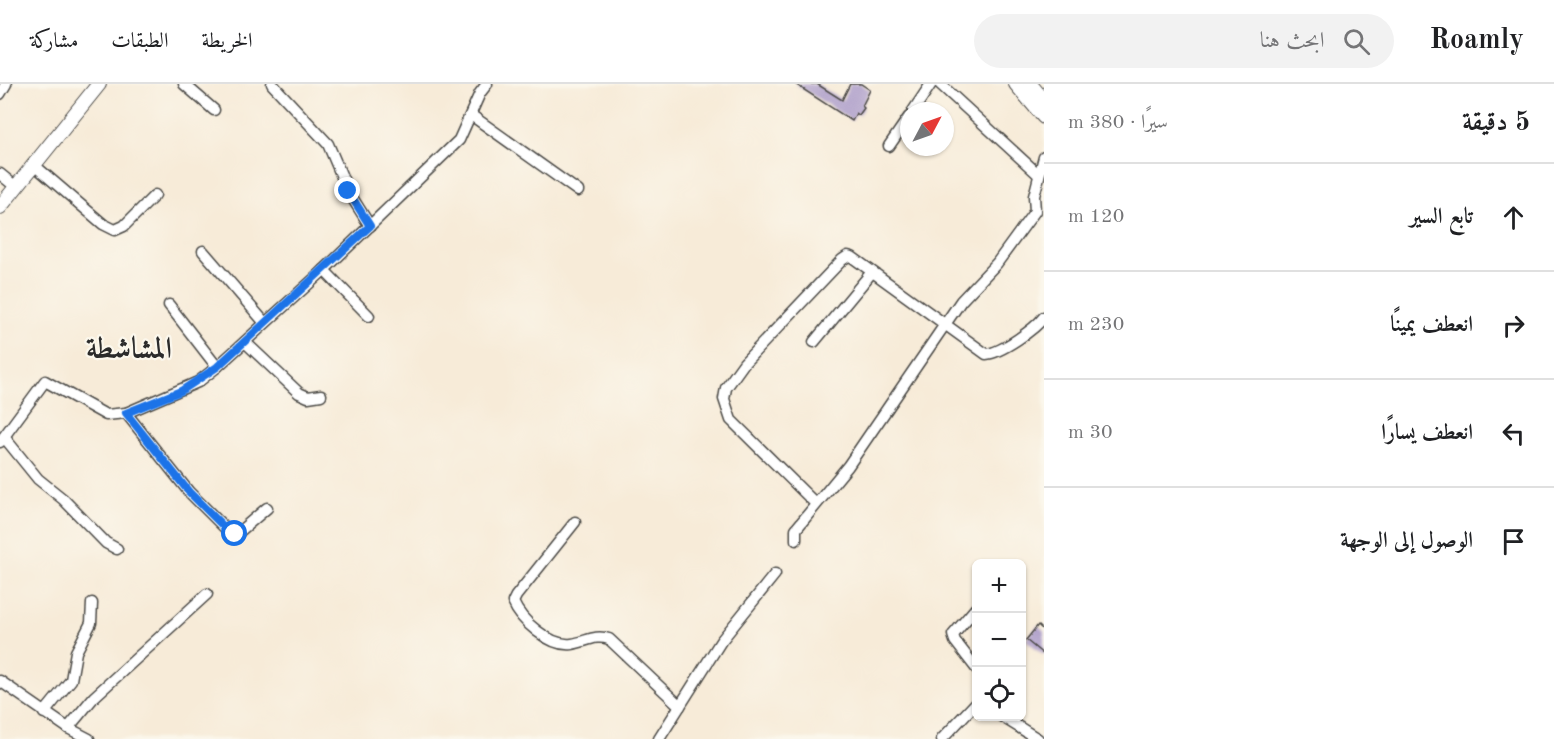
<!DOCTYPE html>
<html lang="ar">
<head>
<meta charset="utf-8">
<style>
	:root { --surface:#fff; --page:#f2f2f2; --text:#202124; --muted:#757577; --line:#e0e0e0 }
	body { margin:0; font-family:"Old Standard TT",Amiri,serif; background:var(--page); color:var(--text); direction:rtl }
	.controls { position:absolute; right:18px; bottom:18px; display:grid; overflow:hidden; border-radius:9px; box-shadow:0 2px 4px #0004 }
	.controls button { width:54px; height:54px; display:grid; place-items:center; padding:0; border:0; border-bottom:2px solid var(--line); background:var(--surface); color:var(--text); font:30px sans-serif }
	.compass { position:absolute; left:900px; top:18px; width:54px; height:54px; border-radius:50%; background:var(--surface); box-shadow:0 2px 4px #0004; rotate:49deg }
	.stop { position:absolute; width:18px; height:18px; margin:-14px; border:4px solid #1a73e8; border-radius:50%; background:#fff }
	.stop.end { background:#1a73e8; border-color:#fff; box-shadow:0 2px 6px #0008 }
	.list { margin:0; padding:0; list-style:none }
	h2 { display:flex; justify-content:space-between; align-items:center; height:78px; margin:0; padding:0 24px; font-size:26px }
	h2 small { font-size:20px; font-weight:400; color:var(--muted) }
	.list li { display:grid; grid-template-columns:39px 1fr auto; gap:18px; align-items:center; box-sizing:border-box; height:108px; padding:0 24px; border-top:2px solid var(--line) }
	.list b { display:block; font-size:22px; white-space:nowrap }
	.list em { font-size:20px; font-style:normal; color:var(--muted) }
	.icon { flex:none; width:33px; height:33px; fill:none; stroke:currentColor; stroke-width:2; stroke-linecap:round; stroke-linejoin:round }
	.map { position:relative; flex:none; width:1044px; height:655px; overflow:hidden; direction:ltr }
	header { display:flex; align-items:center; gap:36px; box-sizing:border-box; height:84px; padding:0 30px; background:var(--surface); border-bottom:2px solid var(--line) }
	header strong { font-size:28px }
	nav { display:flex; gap:33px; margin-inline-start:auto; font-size:21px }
	.search { width:420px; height:54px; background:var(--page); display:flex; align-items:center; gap:15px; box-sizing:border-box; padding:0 21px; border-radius:33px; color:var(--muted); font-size:22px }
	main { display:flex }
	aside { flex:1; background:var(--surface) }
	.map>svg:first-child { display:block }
	.building { fill:#ae9fca }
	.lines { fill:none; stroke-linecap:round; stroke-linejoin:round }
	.minor-casing { stroke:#4a4845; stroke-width:13 }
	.major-casing { stroke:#4a4845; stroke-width:16 }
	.minor { stroke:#fff; stroke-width:10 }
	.major { stroke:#fff; stroke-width:14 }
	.route { stroke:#1a73e8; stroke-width:8 }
	.labels { text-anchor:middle; stroke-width:4.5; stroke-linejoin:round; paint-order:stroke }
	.district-label { font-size:30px; font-weight:bold; fill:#2b2b2b; stroke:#fbf7ec }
</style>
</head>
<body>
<header>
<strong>Roamly</strong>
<div class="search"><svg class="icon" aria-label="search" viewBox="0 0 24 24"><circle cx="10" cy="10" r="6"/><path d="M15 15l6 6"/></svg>ابحث هنا</div>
<nav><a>الخريطة</a><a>الطبقات</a><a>مشاركة</a></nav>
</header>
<main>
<aside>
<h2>5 دقيقة<small>سيرًا · 380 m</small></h2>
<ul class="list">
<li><svg class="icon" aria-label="ahead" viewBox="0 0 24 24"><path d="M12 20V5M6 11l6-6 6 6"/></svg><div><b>تابع السير</b></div><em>120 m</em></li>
<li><svg class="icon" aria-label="right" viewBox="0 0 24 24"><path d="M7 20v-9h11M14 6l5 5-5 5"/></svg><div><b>انعطف يمينًا</b></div><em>230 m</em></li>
<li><svg class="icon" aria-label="left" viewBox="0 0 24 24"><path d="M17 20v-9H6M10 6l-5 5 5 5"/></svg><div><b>انعطف يسارًا</b></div><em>30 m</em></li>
<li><svg class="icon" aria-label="arrive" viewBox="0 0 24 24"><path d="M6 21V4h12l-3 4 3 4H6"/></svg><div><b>الوصول إلى الوجهة</b></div></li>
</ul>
</aside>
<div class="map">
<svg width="1044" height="655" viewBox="0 0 1044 655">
	<rect width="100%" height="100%" fill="#fbf7ec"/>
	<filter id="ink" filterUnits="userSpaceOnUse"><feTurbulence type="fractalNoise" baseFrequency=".0167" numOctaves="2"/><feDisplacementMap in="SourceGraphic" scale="12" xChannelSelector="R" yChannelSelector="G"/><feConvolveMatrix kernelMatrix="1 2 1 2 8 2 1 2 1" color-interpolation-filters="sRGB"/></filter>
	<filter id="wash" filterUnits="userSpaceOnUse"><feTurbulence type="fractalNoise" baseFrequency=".008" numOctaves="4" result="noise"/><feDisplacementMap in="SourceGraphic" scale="24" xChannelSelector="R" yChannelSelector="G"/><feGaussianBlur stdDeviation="1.35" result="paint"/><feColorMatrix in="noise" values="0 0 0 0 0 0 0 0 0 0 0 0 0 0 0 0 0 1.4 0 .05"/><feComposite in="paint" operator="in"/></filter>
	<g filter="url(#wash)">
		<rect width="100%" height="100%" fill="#f7ebd8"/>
		<g id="blocks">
			<g class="building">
				<polygon points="795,0 817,0 842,16 850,0 861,0 870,6 862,22 864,24 859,31 856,29 852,37"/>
				<polygon points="1038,541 1044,547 1044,571 1026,556"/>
			</g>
		</g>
	</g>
	<g filter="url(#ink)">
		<use href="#blocks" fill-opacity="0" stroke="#4a4845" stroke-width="1.5"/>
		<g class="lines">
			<defs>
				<g id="minor">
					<polyline points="184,0 214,26"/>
					<polyline points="272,0 328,60 348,107 370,142"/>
					<polyline points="940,0 1039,91"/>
					<polyline points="0,10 6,0"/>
					<polyline points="913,27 931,0"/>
					<polyline points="471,31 578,107"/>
					<polyline points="889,62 909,33"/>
					<polyline points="34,81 103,140 115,146 124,142 155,111"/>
					<polyline points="0,90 16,103"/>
					<polyline points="203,167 265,239"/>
					<polyline points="324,186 369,232"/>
					<polyline points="169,221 217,283"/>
					<polyline points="245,258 299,309 308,313 321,311"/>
					<polyline points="814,258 872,188"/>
					<polyline points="126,329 189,408 230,449 239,448 267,424"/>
					<polyline points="4,353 38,395 63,415 106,459 117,465"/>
					<polyline points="0,358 45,297 106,331 126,329 198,298 217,283 324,186 459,56 480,9 487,0"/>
					<path d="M 816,420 L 731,336 L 724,315 L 726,304 L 744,279 L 842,176 L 848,172 L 852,173 L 986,270 C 1001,269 1035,245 1044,233"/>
					<path d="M 575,438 L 516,512 L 513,518 C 521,537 550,563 572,560 C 586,558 595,550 609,555 L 680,622"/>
					<polyline points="796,456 796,445 848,382 961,217 997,179 1035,127 1034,112 1044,73"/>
					<polyline points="976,524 953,551 955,557 976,584"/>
					<polyline points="0,597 68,644 89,655"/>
					<polyline points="44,629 71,596 76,568 91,539 92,519"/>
					<polyline points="1001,632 1038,655"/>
					<polyline points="68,644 94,613 207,510"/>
					<polyline points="659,655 721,557 775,490"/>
					<polyline points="942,655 976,619"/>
				</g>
				<g id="major">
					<polyline points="1016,0 1044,33"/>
					<polyline points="1030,0 1044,17"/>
					<polyline points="0,123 99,0"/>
				</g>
			</defs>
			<use href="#minor" class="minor-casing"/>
			<use href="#major" class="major-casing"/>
			<use href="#minor" class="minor"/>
			<use href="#major" class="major"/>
		</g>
	</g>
	<g class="lines" filter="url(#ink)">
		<polyline class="route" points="235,450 230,449 189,408 126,329 181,307 217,283 370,142 348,107"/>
	</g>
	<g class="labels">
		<g class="district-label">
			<text x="129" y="274">المشاشطة</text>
		</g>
	</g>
</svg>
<div class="controls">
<button>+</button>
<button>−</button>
<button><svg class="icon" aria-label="locate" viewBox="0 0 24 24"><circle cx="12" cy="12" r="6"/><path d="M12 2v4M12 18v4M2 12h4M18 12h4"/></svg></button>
</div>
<svg class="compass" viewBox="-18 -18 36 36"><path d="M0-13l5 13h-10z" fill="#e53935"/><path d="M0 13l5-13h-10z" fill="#757577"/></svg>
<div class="stop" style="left:235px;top:450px"></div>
<div class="stop end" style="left:348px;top:107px"></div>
</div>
</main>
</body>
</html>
